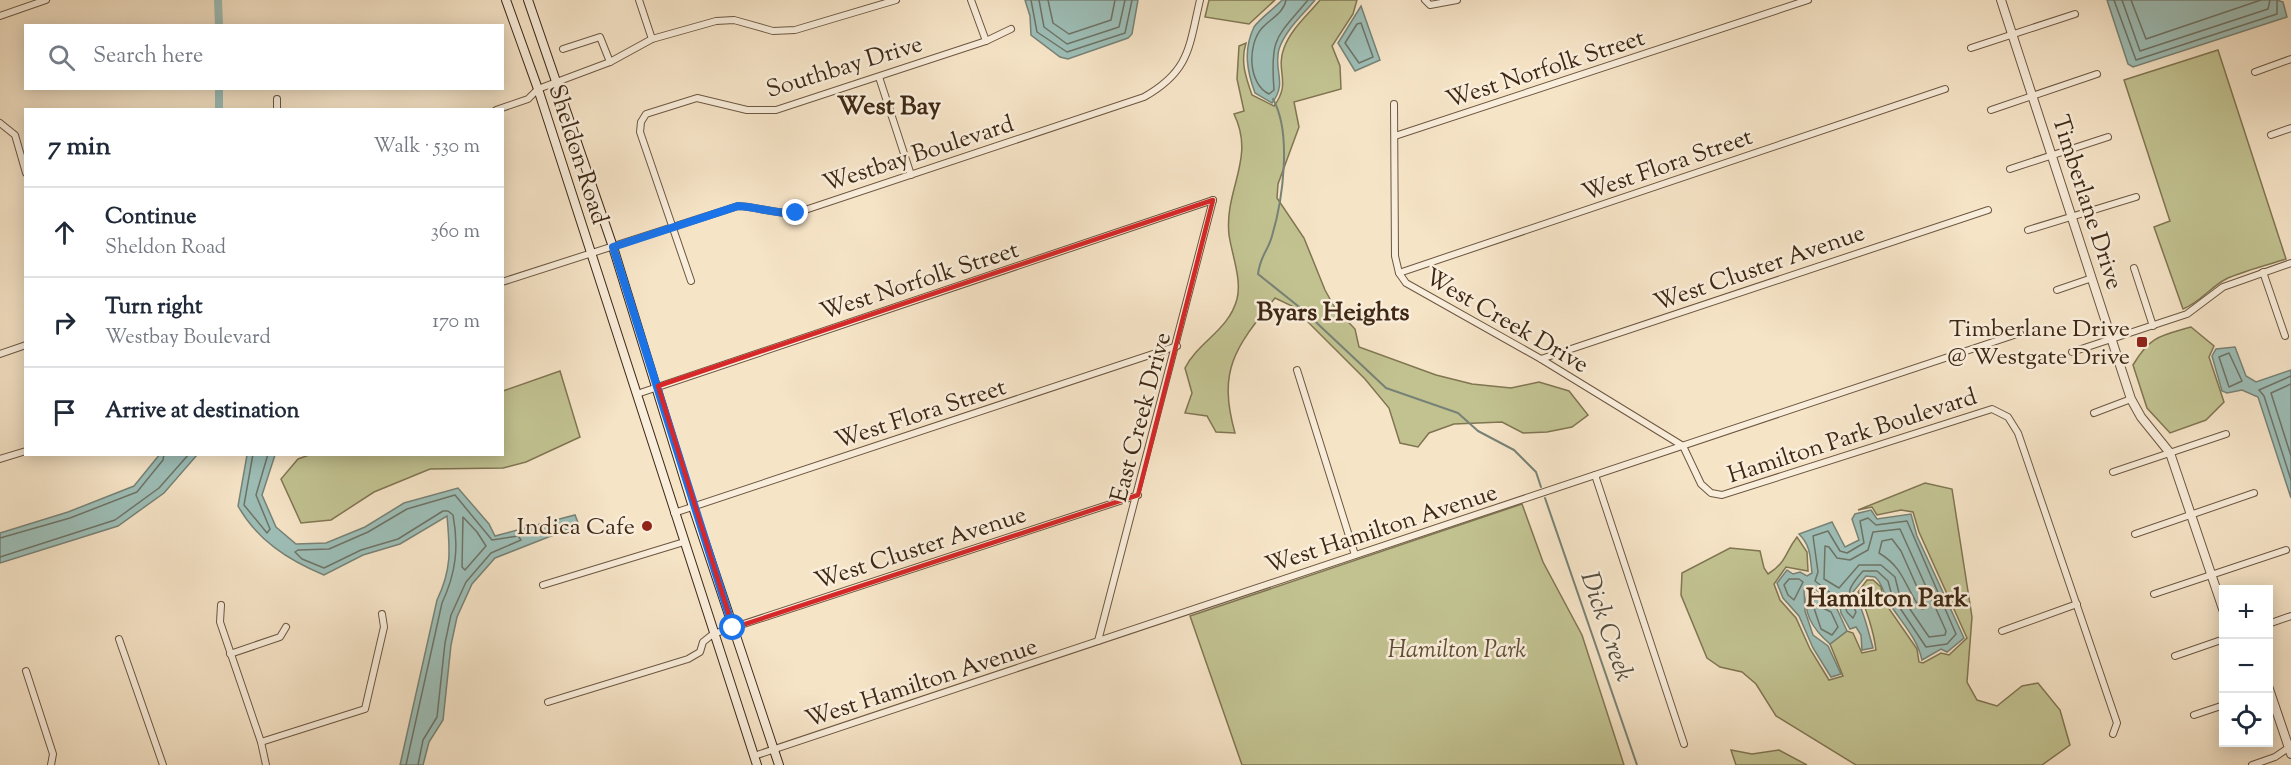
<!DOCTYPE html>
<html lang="en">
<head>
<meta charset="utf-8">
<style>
	:root { --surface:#fff; --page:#f6f6f7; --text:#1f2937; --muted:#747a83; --line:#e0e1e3 }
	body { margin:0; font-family:"Sorts Mill Goudy",serif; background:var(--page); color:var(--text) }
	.controls { position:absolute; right:18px; bottom:18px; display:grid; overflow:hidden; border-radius:0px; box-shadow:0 3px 15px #0003 }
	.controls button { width:54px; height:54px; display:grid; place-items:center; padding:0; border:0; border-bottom:2px solid var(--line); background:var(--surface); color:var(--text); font:30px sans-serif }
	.stop { position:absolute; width:18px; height:18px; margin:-14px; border:4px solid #1a73e8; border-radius:50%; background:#fff }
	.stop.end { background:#1a73e8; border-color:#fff; box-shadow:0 2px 6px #0008 }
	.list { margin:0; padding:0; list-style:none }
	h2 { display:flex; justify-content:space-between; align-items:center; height:78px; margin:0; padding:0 24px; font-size:26px }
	h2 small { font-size:20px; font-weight:400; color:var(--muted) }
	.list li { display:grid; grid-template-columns:39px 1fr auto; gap:18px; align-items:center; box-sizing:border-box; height:90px; padding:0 24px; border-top:2px solid var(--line) }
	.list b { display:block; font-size:22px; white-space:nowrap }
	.list p { margin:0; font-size:20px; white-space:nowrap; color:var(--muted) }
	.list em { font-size:20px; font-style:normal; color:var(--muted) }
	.icon { flex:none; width:33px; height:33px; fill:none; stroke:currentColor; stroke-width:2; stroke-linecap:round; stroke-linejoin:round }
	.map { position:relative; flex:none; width:2291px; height:765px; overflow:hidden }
	.search { position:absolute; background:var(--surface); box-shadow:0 3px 15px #0003; left:24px; top:24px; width:480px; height:66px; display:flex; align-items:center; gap:15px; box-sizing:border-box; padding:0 21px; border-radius:0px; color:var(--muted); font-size:22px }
	.panel { position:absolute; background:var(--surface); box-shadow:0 3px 15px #0003; left:24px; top:108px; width:480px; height:348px; border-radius:0px }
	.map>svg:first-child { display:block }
	.green { fill:#c2c291; stroke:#807552; stroke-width:1.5 }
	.water { fill:#9dbeb7; stroke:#778276; stroke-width:1.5 }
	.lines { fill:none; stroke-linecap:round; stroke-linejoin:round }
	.shore { stroke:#6e7366; stroke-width:1.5 }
	.stream { stroke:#778276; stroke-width:2 }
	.canal { stroke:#9dbeb7; stroke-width:8 }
	.minor-casing { stroke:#6c5741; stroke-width:8 }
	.tertiary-casing { stroke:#6c5741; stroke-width:10 }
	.secondary-casing { stroke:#3e2814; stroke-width:10 }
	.minor { stroke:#f9eddb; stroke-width:6 }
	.tertiary { stroke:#f9eddb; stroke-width:8 }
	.secondary { stroke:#f9eddb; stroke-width:8 }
	.route { stroke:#1a73e8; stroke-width:8 }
	.marked { fill:none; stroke:#d62828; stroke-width:4.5; stroke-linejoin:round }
	.poi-dot { fill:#8f2418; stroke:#f9eddb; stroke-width:2 }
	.labels { text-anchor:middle; stroke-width:5; stroke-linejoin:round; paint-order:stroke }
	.street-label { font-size:24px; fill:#3e2814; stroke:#f9eddb }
	.poi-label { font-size:24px; fill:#3e2814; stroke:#f9eddb; text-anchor:end }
	.park-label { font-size:24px; font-style:italic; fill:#5f4e33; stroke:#f9eddb }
	.neighbourhood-label { font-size:26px; font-weight:bold; fill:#3e2814; stroke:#f9eddb }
	.water-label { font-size:26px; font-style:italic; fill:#564e3d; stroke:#f9eddb }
</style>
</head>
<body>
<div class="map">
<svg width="2291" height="765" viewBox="0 0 2291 765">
	<rect width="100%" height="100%" fill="#f6e4c7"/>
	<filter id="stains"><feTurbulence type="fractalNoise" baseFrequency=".00333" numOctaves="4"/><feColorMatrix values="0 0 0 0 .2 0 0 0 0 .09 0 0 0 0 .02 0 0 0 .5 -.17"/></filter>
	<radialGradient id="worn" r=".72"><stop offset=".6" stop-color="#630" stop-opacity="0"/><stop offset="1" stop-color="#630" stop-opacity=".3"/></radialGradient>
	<g class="green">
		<polygon points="1209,0 1275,0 1249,24 1205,17"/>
		<path d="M 1320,0 L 1357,0 L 1353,14 L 1332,46 L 1340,66 L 1341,89 L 1294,102 L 1299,127 L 1278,184 L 1277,198 L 1304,238 L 1325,290 L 1335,308 L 1355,329 L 1359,347 L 1436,375 L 1472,384 L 1511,388 L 1539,382 L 1569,391 L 1588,415 L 1572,427 L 1547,432 L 1523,433 L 1502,422 L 1454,424 L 1429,433 L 1418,447 L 1400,443 L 1389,408 L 1365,379 L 1292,306 L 1275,298 C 1236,347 1217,369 1235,433 L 1216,432 L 1207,416 L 1185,413 L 1192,393 L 1185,368 C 1199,341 1229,330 1237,299 C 1242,280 1232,255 1229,235 C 1224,189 1256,159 1234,114 L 1244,111 L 1237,79 L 1239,46 L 1246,43 C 1240,61 1246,78 1252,95 L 1274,106 C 1292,82 1275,72 1284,48 C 1291,29 1307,16 1320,0 Z"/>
		<path d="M 2218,50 L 2286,259 C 2267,265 2247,270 2228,278 C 2211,286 2201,302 2183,309 L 2154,227 L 2170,221 L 2124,80 Z"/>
		<path d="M 2191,327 L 2214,346 L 2209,357 L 2224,402 L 2206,420 L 2170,433 L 2147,408 L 2133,365 C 2150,336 2160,336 2191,327 Z"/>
		<polygon points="560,371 580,437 526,462 503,468 430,469 374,492 331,520 301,523 281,479 298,459 312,454 502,454 503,391"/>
		<path d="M 1925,483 L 1952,489 L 1972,617 L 1967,682 L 1977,700 L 1997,706 L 2022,686 L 2038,683 L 2060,710 L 2070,745 L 2042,765 L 1856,765 L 1776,716 L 1756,684 L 1742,672 L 1720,667 L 1707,658 L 1681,595 L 1682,573 L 1730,548 L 1760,551 L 1764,568 L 1768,574 C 1787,562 1784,554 1797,537 L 1807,552 L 1808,571 L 1786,567 L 1774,584 L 1780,600 L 1796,618 L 1810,649 L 1829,680 L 1843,676 L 1830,644 L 1847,631 L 1853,633 L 1862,653 L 1876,650 C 1874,633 1866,607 1858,592 L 1867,580 L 1873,580 L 1881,587 L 1883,600 L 1917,649 L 1919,662 L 1923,663 L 1941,653 L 1949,655 L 1967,638 L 1919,532 L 1913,512 L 1901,510 L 1877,515 L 1872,507 L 1858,510 Z"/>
		<polygon points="1522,504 1543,562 1582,635 1624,765 1242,765 1190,616"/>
		<polygon points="1731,750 1752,754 1779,750 1807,765 1736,765"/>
	</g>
	<g class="water">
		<polygon points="1025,0 1138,0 1132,34 1128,38 1068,59 1060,57 1031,35 1030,16"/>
		<path d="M 1282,0 L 1315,0 C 1302,16 1286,29 1279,49 C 1273,71 1288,82 1272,103 L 1255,93 C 1247,71 1243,50 1254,27 C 1260,18 1274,9 1282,0 Z"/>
		<polygon points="2107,0 2277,0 2283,2 2287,17 2133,67 2128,64"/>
		<polygon points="1361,6 1380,60 1355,71 1338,43"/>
		<polygon points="2235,347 2246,376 2256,382 2291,370 2291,498 2258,397 2242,390 2227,393 2222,391 2212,356 2216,349"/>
		<polygon points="160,454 197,455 164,493 118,526 0,563 0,533 68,512 134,486"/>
		<path d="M 247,455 L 275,455 L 262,495 L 276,527 L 296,544 L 326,543 L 365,527 L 404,503 L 458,488 L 489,524 L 495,536 L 575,515 L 579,525 L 495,558 L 472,584 L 457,617 L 451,645 L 443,720 L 429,742 L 423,765 L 400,765 L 437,600 C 452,569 450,550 447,516 L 400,544 L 363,555 L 324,575 C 288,560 257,540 238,506 Z"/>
		<path d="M 1871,510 L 1877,519 L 1911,514 L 1917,536 L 1964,638 L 1947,652 L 1941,649 L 1922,660 C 1917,637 1900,621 1888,601 C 1882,592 1884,585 1875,577 L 1866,576 L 1853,592 C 1863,608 1868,630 1873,648 L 1862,650 L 1861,635 L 1856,627 L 1850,629 L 1841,613 L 1840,607 L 1812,587 L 1804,590 L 1805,611 L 1813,635 L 1828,646 L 1841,674 L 1831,677 L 1813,648 L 1799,616 L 1783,598 L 1777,583 L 1787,570 L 1793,574 L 1800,572 L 1807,576 L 1812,573 C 1810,557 1811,546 1799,534 L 1832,522 L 1845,547 L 1859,540 L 1852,519 L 1855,514 Z"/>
		<path d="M 1812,591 L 1837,609 L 1847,631 L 1830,644 C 1816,632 1802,614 1807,593 Z"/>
	</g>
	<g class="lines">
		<g class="shore">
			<polyline points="1031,0 1037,32 1067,52 1125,33 1132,0"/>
			<polyline points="1039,0 1044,27 1067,44 1119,27 1125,0"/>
			<polyline points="1048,0 1053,23 1069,34 1111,20 1115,0"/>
			<path d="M 1286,0 C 1284,13 1270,19 1262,28 C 1247,45 1248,84 1269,94 L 1274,90 C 1270,37 1276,38 1308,0"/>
			<polyline points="2114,0 2136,60 2277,14 2277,0"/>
			<polyline points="2122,0 2140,51 2268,9 2270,0"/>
			<polyline points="2131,0 2146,39 2261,0"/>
			<polygon points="1361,23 1373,57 1359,63 1345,43 1357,24"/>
			<polygon points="2229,353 2242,381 2229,387 2219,357"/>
			<polyline points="2291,376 2259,390 2264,396 2291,480"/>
			<polyline points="2291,384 2271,393 2291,456"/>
			<polyline points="253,454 244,505 267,533 270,529 256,495 268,454"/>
			<polygon points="463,517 477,532 486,546 465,570 462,567"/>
			<path d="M 1868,518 L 1876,525 L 1907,521 L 1956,634 L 1947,644 L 1926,647 L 1892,596 L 1888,581 L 1877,571 L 1863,571 C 1848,588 1845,592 1856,612 L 1853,618 L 1847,612 L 1844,603 L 1815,581 L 1818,572 L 1813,536 L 1828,531 L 1840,551 L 1847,553 L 1864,543 L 1860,521 Z"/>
			<polygon points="1900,529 1946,631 1945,635 1929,637 1899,593 1895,577 1881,565 1859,565 1839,588 1824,579 1825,546 1829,547 1837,558 1850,560 1868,550 1873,532"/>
			<polyline points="0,538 70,518 137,492 163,460 164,454"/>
			<path d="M 1892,539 L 1901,551 L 1925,605 L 1923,609 L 1920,608 C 1904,585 1904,568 1879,553 L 1882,541 Z"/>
			<polyline points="0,557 115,520 159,488 189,454"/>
			<polygon points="1789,579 1799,579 1803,582 1794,600 1788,595 1784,585"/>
			<polygon points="1815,604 1831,612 1838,627 1832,635 1821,629 1814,608"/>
			<path d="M 406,765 L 442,603 C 456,573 459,547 453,515 L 448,511 L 443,511 L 398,539 L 361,550 L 324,568 L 302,559 L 295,552 L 298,550 L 329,549 L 368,532 L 407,509 L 455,495 L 492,540 L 518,536 L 521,540 L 491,553 L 466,582 L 451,615 L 445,643 L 437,717 L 423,740 L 418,765"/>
		</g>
		<g class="stream">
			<path d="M 1273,99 C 1292,133 1283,199 1272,236 C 1268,251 1260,256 1258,274 L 1303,310 L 1386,388 L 1458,413 L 1478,431 L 1514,450 L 1536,472 L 1541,487"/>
			<polyline points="1545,498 1637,765"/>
		</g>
		<g class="canal">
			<polyline points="218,0 219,26"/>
			<polyline points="219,110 219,88"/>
		</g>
		<defs>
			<g id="minor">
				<polyline points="639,0 652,39"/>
				<polyline points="971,0 986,41"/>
				<polyline points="1425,0 1430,5 1457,0"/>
				<polyline points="0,16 46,0"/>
				<polyline points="1971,48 2075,14"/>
				<polyline points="563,49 600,37 610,62"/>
				<polyline points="2255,72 2291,59"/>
				<polyline points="879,77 911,175"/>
				<polyline points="277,99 277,110"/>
				<polyline points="1394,104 1395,256 1399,273 1406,283 1541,359 1683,446 1701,484 1711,493 1722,495 1992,409 2008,417 2018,433 2117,723 2113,734"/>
				<polyline points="496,110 528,99 538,89 610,62 652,39 716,21 734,20 773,31 795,30 896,0"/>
				<polyline points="1991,110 2097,74"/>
				<polyline points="0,123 15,135 26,173"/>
				<polyline points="2271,135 2291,128"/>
				<polyline points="1395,136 1808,0"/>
				<polyline points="2010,169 2108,137"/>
				<polyline points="2028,230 2136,197"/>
				<polyline points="2134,268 2153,326"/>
				<polyline points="2263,272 2285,336"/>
				<polyline points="1399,273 1945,89"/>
				<polyline points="691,281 640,132 641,122 646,114 697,98 747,110 776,110 986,41 1011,29"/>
				<path d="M 502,282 L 738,206 C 758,207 775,214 796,213 L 1144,97 C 1190,71 1189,47 1200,0"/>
				<polyline points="2057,290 2092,278"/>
				<polyline points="2072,352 2187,314 2223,287 2291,263"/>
				<polyline points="0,354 26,345"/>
				<polyline points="1541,359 1988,210"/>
				<polyline points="1297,370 1355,555"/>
				<polyline points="637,394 1213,200"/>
				<polyline points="2094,413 2131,399"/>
				<polyline points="0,459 26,451"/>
				<polyline points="2113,472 2226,434"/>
				<polyline points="1595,475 1684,744"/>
				<polyline points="674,513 1177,346"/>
				<polyline points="2135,534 2254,493"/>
				<polyline points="543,585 684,542"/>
				<polyline points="2154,594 2286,550"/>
				<polyline points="221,605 220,622 261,742 266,765"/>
				<polyline points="2268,624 2291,616"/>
				<polyline points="2002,631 2077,604"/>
				<polyline points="119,639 163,765"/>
				<polyline points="1098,641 1213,200"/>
				<polyline points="230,654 280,637 286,627"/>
				<polyline points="2175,656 2224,639"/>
				<polyline points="26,671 53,754 51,765"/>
				<polyline points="548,702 688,659 700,652 703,642 713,634 1138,495"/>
				<polyline points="2194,715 2224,705"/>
				<polyline points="261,742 365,709 384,627 382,614"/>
				<polyline points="754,756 2020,333"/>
				<polyline points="2252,765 2275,757 2291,746"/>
			</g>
			<g id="tertiary">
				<polyline points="2001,0 2131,399 2141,417 2170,453 2224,612"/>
				<polyline points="2268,686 2291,754"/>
			</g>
			<g id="secondary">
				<polyline points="506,0 538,89 757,765"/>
				<polyline points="528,0 613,247 693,507 779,765"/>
			</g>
		</defs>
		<use href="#minor" class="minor-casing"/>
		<use href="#tertiary" class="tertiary-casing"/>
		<use href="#secondary" class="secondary-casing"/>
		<use href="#minor" class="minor"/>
		<use href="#tertiary" class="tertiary"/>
		<use href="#secondary" class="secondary"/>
	</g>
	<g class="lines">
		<path class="route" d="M 733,628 L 613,247 L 738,206 C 758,207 775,214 796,213"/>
	</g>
	<path class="marked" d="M 1213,200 L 1138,495 L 733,628 L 658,386 Z"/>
	<g class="poi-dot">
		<rect x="2136" y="336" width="12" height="12" rx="3"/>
		<circle cx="647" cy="526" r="6"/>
	</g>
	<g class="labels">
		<g class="street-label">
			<text transform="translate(844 66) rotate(-17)" y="8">Southbay Drive</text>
			<text transform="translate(1545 68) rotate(-18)" y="8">West Norfolk Street</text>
			<text transform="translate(918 153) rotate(-18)" y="8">Westbay Boulevard</text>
			<text transform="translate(579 154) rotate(72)" y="8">Sheldon Road</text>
			<text transform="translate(1667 164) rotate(-19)" y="8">West Flora Street</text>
			<text transform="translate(2088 202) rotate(72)" y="8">Timberlane Drive</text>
			<text transform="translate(1759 267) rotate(-19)" y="8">West Cluster Avenue</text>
			<text transform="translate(919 280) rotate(-18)" y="8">West Norfolk Street</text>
			<text transform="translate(1507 320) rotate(30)" y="8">West Creek Drive</text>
			<text transform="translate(920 413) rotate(-18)" y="8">West Flora Street</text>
			<text transform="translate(1140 417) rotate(-75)" y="8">East Creek Drive</text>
			<text transform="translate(1852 435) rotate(-18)" y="8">Hamilton Park Boulevard</text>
			<text transform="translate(1381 528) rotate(-18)" y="8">West Hamilton Avenue</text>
			<text transform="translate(920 547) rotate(-18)" y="8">West Cluster Avenue</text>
			<text transform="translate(921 682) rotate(-18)" y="8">West Hamilton Avenue</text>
		</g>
		<g class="poi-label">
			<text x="2130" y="336">Timberlane Drive<tspan x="2130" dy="28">@ Westgate Drive</tspan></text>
			<text x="635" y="534">Indica Cafe</text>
		</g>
		<g class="park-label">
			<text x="1457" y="657">Hamilton Park</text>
		</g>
		<g class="neighbourhood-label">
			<text x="889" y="114">West Bay</text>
			<text x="1333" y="320">Byars Heights</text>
			<text x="1887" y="606">Hamilton Park</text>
		</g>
		<g class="water-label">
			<text transform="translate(1608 626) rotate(71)" y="9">Dick Creek</text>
		</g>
	</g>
	<rect width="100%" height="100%" filter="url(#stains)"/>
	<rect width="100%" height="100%" fill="url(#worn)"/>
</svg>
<div class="controls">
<button>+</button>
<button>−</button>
<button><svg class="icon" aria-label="locate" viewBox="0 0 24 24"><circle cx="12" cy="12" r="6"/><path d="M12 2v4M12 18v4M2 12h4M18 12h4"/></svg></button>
</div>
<div class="stop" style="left:733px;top:628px"></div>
<div class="stop end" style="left:796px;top:213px"></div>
<div class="search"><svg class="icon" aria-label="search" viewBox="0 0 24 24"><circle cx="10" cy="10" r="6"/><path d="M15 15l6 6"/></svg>Search here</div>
<section class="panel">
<h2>7 min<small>Walk · 530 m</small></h2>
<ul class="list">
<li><svg class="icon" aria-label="ahead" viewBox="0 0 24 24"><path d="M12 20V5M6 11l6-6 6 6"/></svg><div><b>Continue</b><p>Sheldon Road</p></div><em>360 m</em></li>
<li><svg class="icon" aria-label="right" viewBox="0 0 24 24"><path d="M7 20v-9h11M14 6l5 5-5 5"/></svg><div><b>Turn right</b><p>Westbay Boulevard</p></div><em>170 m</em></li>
<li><svg class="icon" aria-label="arrive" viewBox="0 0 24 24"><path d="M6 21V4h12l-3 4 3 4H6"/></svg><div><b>Arrive at destination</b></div></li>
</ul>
</section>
</div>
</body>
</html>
